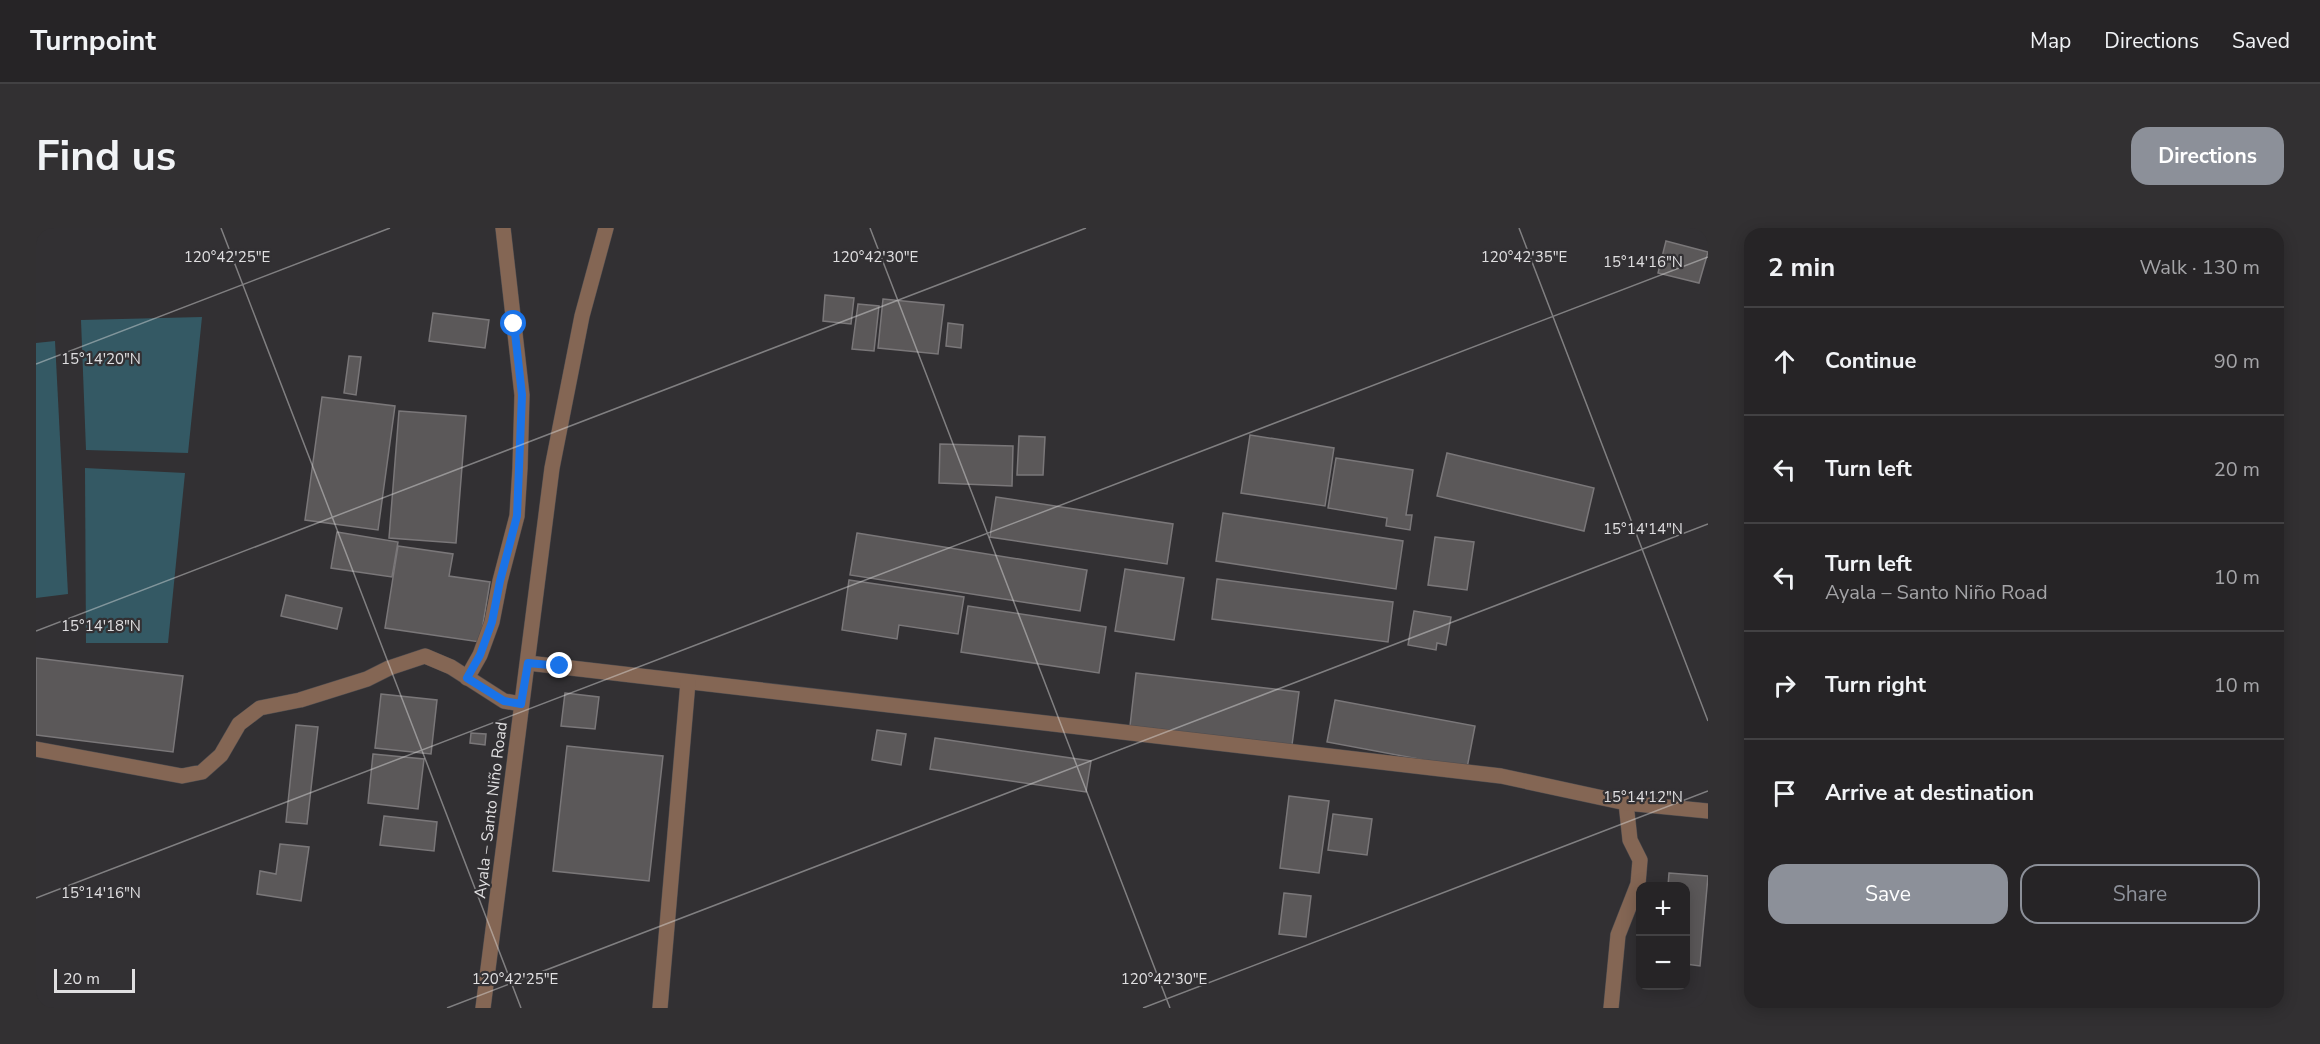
<!DOCTYPE html>
<html lang="en">
<head>
<meta charset="utf-8">
<style>
	:root { --surface:#262426; --page:#323032; --text:#f1f3f6; --muted:#a4a4a7; --line:#424143; --accent:#8c9099 }
	body { margin:0; font-family:"Nunito Sans",sans-serif; background:var(--page); color:var(--text) }
	.controls { position:absolute; right:18px; bottom:18px; display:grid; overflow:hidden; border-radius:12px; box-shadow:0 3px 15px #0003 }
	.controls button { width:54px; height:54px; display:grid; place-items:center; padding:0; border:0; border-bottom:2px solid var(--line); background:var(--surface); color:var(--text); font:30px sans-serif }
	.scale { position:absolute; left:18px; bottom:15px; width:81px; box-sizing:border-box; padding-left:6px; border:3px solid #e0dfe1; border-top:0; font-size:16px; line-height:21px; white-space:nowrap; color:#e0dfe1; -webkit-text-stroke:4px #323033; paint-order:stroke }
	.stop { position:absolute; width:18px; height:18px; margin:-14px; border:4px solid #1a73e8; border-radius:50%; background:#fff }
	.stop.end { background:#1a73e8; border-color:#fff; box-shadow:0 2px 6px #0008 }
	.list { margin:0; padding:0; list-style:none }
	h2 { display:flex; justify-content:space-between; align-items:center; height:78px; margin:0; padding:0 24px; font-size:26px }
	h2 small { font-size:20px; font-weight:400; color:var(--muted) }
	.list li { display:grid; grid-template-columns:39px 1fr auto; gap:18px; align-items:center; box-sizing:border-box; height:108px; padding:0 24px; border-top:2px solid var(--line) }
	.list b { display:block; font-size:22px; white-space:nowrap }
	.list p { margin:0; font-size:20px; white-space:nowrap; color:var(--muted) }
	.list em { font-size:20px; font-style:normal; color:var(--muted) }
	.actions { display:flex; gap:12px; padding:18px 24px }
	.actions a { flex:1; padding:14px 0; border:2px solid var(--accent); border-radius:18px; text-align:center; font-size:21px; color:var(--accent) }
	.actions .main { background:var(--accent); color:#fff }
	.icon { flex:none; width:33px; height:33px; fill:none; stroke:currentColor; stroke-width:2; stroke-linecap:round; stroke-linejoin:round }
	.map { position:relative; flex:none; width:1672px; height:780px; overflow:hidden; border-radius:18px }
	header { display:flex; align-items:center; gap:36px; box-sizing:border-box; height:84px; padding:0 30px; background:var(--surface); border-bottom:2px solid var(--line) }
	header strong { font-size:28px }
	nav { display:flex; gap:33px; margin-inline-start:auto; font-size:21px }
	.intro { display:flex; align-items:center; justify-content:space-between; box-sizing:border-box; height:144px; padding:0 36px }
	h1 { margin:0; font-size:42px }
	.button { padding:15px 27px; border-radius:18px; background:var(--accent); color:#fff; font-size:21px; font-weight:700 }
	main { display:flex; gap:36px; padding:0 36px }
	aside { flex:1; background:var(--surface); border-radius:18px; box-shadow:0 3px 15px #0003 }
	.map>svg:first-child { display:block }
	.water { fill:#345964 }
	.building { fill:#5b5859; stroke:#7a7779; stroke-width:1.5 }
	.lines { fill:none; stroke-linecap:round; stroke-linejoin:round }
	.minor-casing { stroke:#4e4c4f; stroke-width:16 }
	.minor { stroke:#846654; stroke-width:15 }
	.route { stroke:#1a73e8; stroke-width:8 }
	.ticks { fill:none; stroke:#e0dfe1; stroke-width:1.5; stroke-opacity:0.45 }
	.labels { text-anchor:middle; stroke-width:4.5; stroke-linejoin:round; paint-order:stroke }
	.street-label { font-size:16px; fill:#e0dfe1; stroke:#323033 }
	.ticks-label { font-size:15px; text-anchor:middle; fill:#e0dfe1; stroke:#323033; stroke-width:4.5; stroke-linejoin:round; paint-order:stroke }
</style>
</head>
<body>
<header>
<strong>Turnpoint</strong>
<nav><a>Map</a><a>Directions</a><a>Saved</a></nav>
</header>
<div class="intro"><h1>Find us</h1><a class="button">Directions</a></div>
<main>
<div class="map">
<svg width="1672" height="780" viewBox="0 0 1672 780">
	<rect width="100%" height="100%" fill="#323033"/>
	<g class="water">
		<polygon points="166,89 152,225 50,222 45,92"/>
		<polygon points="19,113 32,366 0,370 0,115"/>
		<polygon points="49,240 149,245 132,415 50,415"/>
	</g>
	<g class="building">
		<polygon points="1630,13 1672,24 1663,55 1622,45"/>
		<polygon points="789,67 818,70 815,96 787,93"/>
		<polygon points="847,71 908,77 902,126 842,120"/>
		<polygon points="822,76 843,78 838,123 816,121"/>
		<polygon points="397,85 453,92 449,120 393,113"/>
		<polygon points="912,95 927,97 925,120 910,118"/>
		<polygon points="313,128 325,129 320,167 308,165"/>
		<polygon points="286,169 359,178 342,302 269,292"/>
		<polygon points="363,183 430,188 420,315 353,310"/>
		<polygon points="1214,207 1298,220 1289,278 1205,265"/>
		<polygon points="983,208 1009,209 1007,247 981,247"/>
		<polygon points="904,216 977,218 976,258 903,255"/>
		<polygon points="1411,225 1558,260 1548,303 1401,268"/>
		<polygon points="1300,230 1377,242 1370,287 1376,287 1374,302 1350,298 1351,290 1292,280"/>
		<polygon points="960,269 1137,296 1131,336 954,309"/>
		<polygon points="1187,285 1367,313 1360,361 1180,333"/>
		<polygon points="301,304 362,314 356,349 295,340"/>
		<polygon points="821,305 1051,342 1044,383 814,347"/>
		<polygon points="1399,309 1438,314 1431,362 1392,357"/>
		<polygon points="362,318 417,326 413,348 454,354 444,414 349,400"/>
		<polygon points="1089,341 1148,350 1138,412 1079,403"/>
		<polygon points="1181,351 1357,374 1352,414 1176,391"/>
		<polygon points="813,352 928,369 922,406 863,397 861,411 806,402"/>
		<polygon points="250,367 306,380 301,401 245,388"/>
		<polygon points="932,378 1070,399 1063,445 925,424"/>
		<polygon points="1378,383 1415,389 1410,417 1401,415 1400,422 1372,417"/>
		<polygon points="0,430 147,448 137,524 0,507"/>
		<polygon points="1100,445 1263,464 1256,517 1094,498"/>
		<polygon points="529,465 563,469 559,501 525,498"/>
		<polygon points="345,466 401,472 395,526 339,520"/>
		<polygon points="1299,472 1439,498 1431,540 1291,514"/>
		<polygon points="260,497 282,499 271,596 250,594"/>
		<polygon points="841,502 870,506 865,537 836,532"/>
		<polygon points="435,505 450,506 449,517 434,515"/>
		<polygon points="899,510 1055,533 1050,564 894,541"/>
		<polygon points="531,518 627,528 613,653 517,643"/>
		<polygon points="337,526 388,531 382,581 332,575"/>
		<polygon points="1253,568 1293,573 1283,645 1244,640"/>
		<polygon points="1297,586 1336,591 1331,627 1292,622"/>
		<polygon points="348,588 401,594 398,623 344,617"/>
		<polygon points="244,616 273,619 265,673 221,666 224,643 240,646"/>
		<polygon points="1633,645 1672,648 1664,738 1650,736 1650,658 1632,658"/>
		<polygon points="1248,665 1275,668 1270,709 1243,706"/>
	</g>
	<g class="lines">
		<defs>
			<g id="minor">
				<polyline points="492,435 1465,548 1590,575 1594,612 1604,632 1602,656 1582,707 1575,780"/>
				<polyline points="431,450 444,427 456,394 464,353 481,288 484,240 486,167 467,0"/>
				<polyline points="0,521 146,548 166,544 185,527 203,496 224,480 264,472 331,451 353,440 389,428 415,439 468,473 485,476"/>
				<polyline points="1590,575 1672,583"/>
				<polyline points="447,780 516,240 546,88 570,0"/>
				<polyline points="624,780 652,454"/>
			</g>
		</defs>
		<use href="#minor" class="minor-casing"/>
		<use href="#minor" class="minor"/>
	</g>
	<g class="lines">
		<polyline class="route" points="478,96 486,167 481,288 464,353 456,394 444,427 431,450 468,473 485,476 492,435 524,438"/>
	</g>
	<path class="ticks" d="M 185,0 L 485,780M 834,0 L 1134,780M 1483,0 L 1672,493M 0,136 L 354,0M 0,403 L 1050,0M 0,670 L 1672,29M 411,780 L 1672,296M 1107,780 L 1672,563"/>
	<g class="labels">
		<g class="street-label">
			<text transform="translate(454 582) rotate(-83)" y="6">Ayala – Santo Niño Road</text>
		</g>
	</g>
	<g class="ticks-label">
		<text x="191" y="34">120°42'25"E</text>
		<text x="839" y="34">120°42'30"E</text>
		<text x="1488" y="34">120°42'35"E</text>
		<text x="1607" y="39">15°14'16"N</text>
		<text x="65" y="136">15°14'20"N</text>
		<text x="1607" y="306">15°14'14"N</text>
		<text x="65" y="403">15°14'18"N</text>
		<text x="1607" y="574">15°14'12"N</text>
		<text x="65" y="670">15°14'16"N</text>
		<text x="479" y="756">120°42'25"E</text>
		<text x="1128" y="756">120°42'30"E</text>
	</g>
</svg>
<div class="controls">
<button>+</button>
<button>−</button>
</div>
<div class="scale">20 m</div>
<div class="stop" style="left:478px;top:96px"></div>
<div class="stop end" style="left:524px;top:438px"></div>
</div>
<aside>
<h2>2 min<small>Walk · 130 m</small></h2>
<ul class="list">
<li><svg class="icon" aria-label="ahead" viewBox="0 0 24 24"><path d="M12 20V5M6 11l6-6 6 6"/></svg><div><b>Continue</b></div><em>90 m</em></li>
<li><svg class="icon" aria-label="left" viewBox="0 0 24 24"><path d="M17 20v-9H6M10 6l-5 5 5 5"/></svg><div><b>Turn left</b></div><em>20 m</em></li>
<li><svg class="icon" aria-label="left" viewBox="0 0 24 24"><path d="M17 20v-9H6M10 6l-5 5 5 5"/></svg><div><b>Turn left</b><p>Ayala – Santo Niño Road</p></div><em>10 m</em></li>
<li><svg class="icon" aria-label="right" viewBox="0 0 24 24"><path d="M7 20v-9h11M14 6l5 5-5 5"/></svg><div><b>Turn right</b></div><em>10 m</em></li>
<li><svg class="icon" aria-label="arrive" viewBox="0 0 24 24"><path d="M6 21V4h12l-3 4 3 4H6"/></svg><div><b>Arrive at destination</b></div></li>
</ul>
<div class="actions"><a class="main">Save</a><a>Share</a></div>
</aside>
</main>
</body>
</html>
